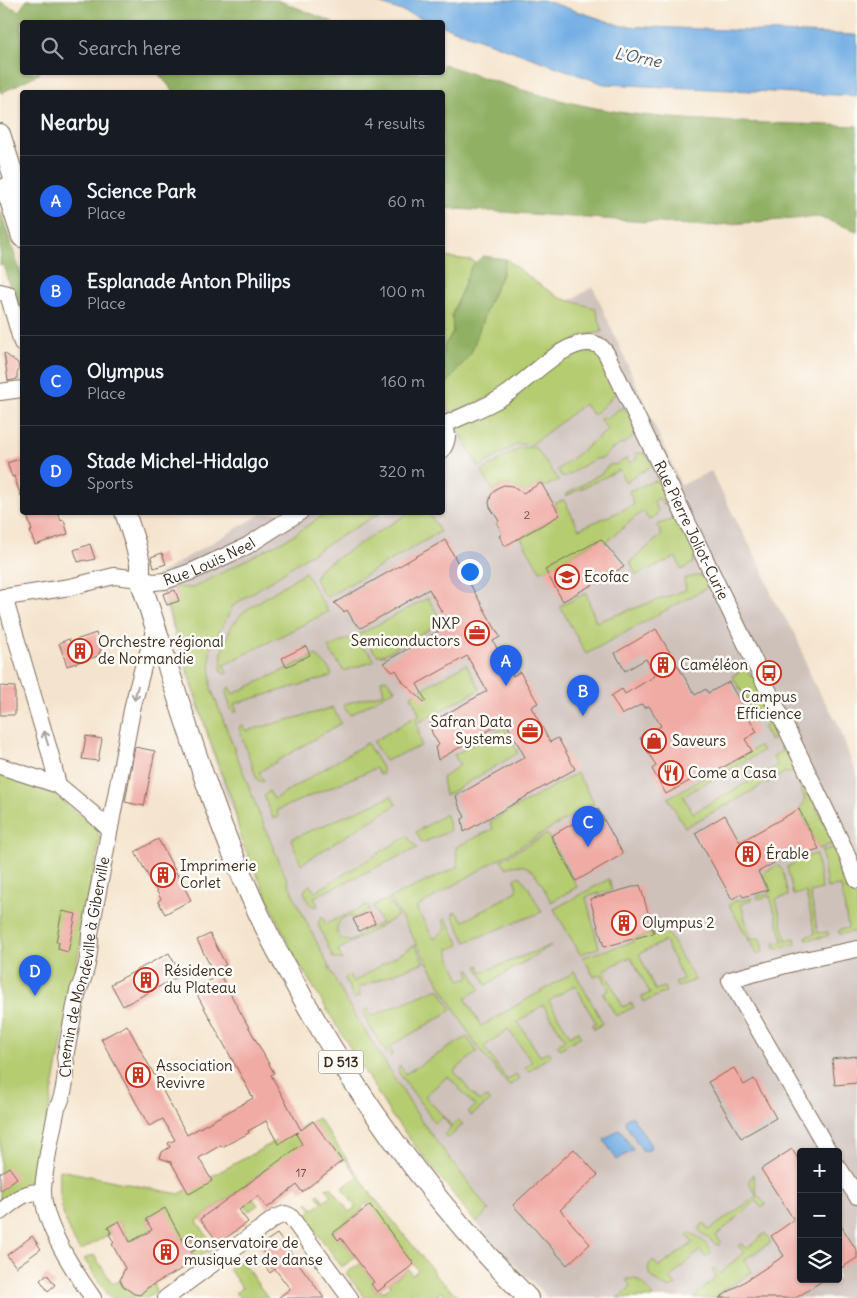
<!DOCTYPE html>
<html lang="en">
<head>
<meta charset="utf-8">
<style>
	:root { --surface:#171b24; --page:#20242c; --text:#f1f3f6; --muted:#9ea1a6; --line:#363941; --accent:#2563eb }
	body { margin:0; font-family:Delius,sans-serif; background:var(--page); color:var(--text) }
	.controls { position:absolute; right:15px; bottom:15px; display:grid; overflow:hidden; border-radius:5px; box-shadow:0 1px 4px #0004 }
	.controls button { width:45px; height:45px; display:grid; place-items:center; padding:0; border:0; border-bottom:1px solid var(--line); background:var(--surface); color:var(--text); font:25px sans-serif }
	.you { position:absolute; left:469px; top:571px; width:18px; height:18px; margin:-12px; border:4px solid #fff; border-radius:50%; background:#1a73e8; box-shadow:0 0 0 8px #1a73e833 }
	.badge { display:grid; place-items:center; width:32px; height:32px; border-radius:50%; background:var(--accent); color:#fff; font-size:16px; font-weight:700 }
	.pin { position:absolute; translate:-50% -41px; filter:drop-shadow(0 1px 2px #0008) }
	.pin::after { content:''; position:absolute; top:26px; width:18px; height:15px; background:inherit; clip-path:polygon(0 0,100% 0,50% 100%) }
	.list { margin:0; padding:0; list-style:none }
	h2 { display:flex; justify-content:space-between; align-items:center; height:65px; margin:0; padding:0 20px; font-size:21px }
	h2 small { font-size:16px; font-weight:400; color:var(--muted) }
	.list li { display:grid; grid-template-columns:32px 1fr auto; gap:15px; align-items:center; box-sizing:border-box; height:90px; padding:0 20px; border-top:1px solid var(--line) }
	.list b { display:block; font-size:19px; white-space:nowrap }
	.list p { margin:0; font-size:16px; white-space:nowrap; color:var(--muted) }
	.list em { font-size:16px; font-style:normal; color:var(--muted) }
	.icon { flex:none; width:28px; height:28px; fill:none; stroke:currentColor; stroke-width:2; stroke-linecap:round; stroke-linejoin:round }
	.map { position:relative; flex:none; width:857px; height:1298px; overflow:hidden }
	.search { position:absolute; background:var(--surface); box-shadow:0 1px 4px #0004; left:20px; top:20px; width:425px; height:55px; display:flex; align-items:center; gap:12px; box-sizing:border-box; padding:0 18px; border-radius:5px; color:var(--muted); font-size:19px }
	.panel { position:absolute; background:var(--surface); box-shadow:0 1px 4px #0004; left:20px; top:90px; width:425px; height:425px; border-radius:5px }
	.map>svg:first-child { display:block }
	.industrial { fill:#cec1ba; fill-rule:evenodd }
	.green { fill:#b5cc71; stroke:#787b48 }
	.forest { fill:#90b063; stroke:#666d40 }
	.water { fill:#73aee4; stroke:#576c81 }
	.building { fill:#f0aba4 }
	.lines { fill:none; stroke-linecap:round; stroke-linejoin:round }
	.minor-casing { stroke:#7c6b5b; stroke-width:18 }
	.major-casing { stroke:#7c6b5b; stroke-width:22 }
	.minor { stroke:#fff; stroke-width:16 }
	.major { stroke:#fff; stroke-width:20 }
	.oneway { stroke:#a79f9a }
	.labels { text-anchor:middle; stroke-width:5; stroke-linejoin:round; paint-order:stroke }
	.number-label { font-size:12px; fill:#684a40 }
	.shield { fill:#fdfcf7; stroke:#75695f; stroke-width:1 }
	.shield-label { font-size:14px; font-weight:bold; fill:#3b2a1e }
	.street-label { font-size:15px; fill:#3b2a1e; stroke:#fdfcf7 }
	.poi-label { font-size:15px; fill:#3b2a1e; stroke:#fdfcf7; text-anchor:start }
	.water-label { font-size:16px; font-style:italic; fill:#4f5863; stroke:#fdfcf7 }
</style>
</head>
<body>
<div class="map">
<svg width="857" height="1298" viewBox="0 0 857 1298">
	<rect width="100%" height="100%" fill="#fdfcf7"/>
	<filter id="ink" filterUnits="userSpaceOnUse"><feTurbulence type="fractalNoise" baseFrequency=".02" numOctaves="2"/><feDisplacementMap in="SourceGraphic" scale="10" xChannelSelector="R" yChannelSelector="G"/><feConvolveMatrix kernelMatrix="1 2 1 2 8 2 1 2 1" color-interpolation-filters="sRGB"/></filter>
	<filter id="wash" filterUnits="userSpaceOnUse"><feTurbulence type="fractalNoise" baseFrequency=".0096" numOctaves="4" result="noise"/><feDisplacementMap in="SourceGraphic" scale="20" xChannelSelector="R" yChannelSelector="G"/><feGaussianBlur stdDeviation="1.12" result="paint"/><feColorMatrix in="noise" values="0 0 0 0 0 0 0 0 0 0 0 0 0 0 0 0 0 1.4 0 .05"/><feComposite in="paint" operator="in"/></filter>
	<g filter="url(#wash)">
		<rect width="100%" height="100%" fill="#f5e4cd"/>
		<path class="industrial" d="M 593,287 L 681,485 L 711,471 L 738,524 L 762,568 L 773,599 L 796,635 L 813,682 L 839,725 L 852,764 L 857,771 L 857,1298 L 548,1298 L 485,1234 L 418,1144 L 287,933 L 227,798 L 155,576 L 263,513 L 442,512 L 443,375 ZM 801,1152 L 838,1152 L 838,1279 L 801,1279 Z"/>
		<g class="green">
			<polygon points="443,257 471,260 476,263 471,267 452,315 453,332 443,348"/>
			<path d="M 506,259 L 537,283 L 560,298 L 595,308 L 601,325 L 602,332 L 581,336 L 496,393 L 469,407 L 451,412 C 443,403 443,393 442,382 L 448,382 L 489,302 L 502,274 Z"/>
			<path d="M 580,350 L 597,352 L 617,388 C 617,389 617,391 616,392 C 615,395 596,413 593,415 L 584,404 L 531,445 L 517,444 L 479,467 L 457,427 L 558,359 Z"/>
			<path d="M 623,408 C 629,411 630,416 632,421 C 641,441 625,441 612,449 C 608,452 606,455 603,458 L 595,459 L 563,478 L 557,470 L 608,430 L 600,419 L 602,417 L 607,418 L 619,409 Z"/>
			<path d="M 535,447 L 559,480 L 544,487 L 541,483 L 529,490 L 523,497 C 514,486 506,480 493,491 L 482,471 L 519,448 Z"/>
			<path d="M 640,453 L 646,454 L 652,465 C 644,473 632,474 626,483 L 619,470 L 566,496 L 565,495 L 602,473 L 609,465 L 618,464 L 627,458 L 630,463 L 637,459 L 635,454 Z"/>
			<path d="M 654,481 L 659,481 C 665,491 671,494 664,505 L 659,498 L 653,502 L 658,510 L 655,517 L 649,520 L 643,511 L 604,544 L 600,539 L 546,570 L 540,571 L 521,538 L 559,515 L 554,504 L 564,500 L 579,529 L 634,505 L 629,491 Z"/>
			<polygon points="326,513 380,513 306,557 233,606 210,649 211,688 260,816 297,903 345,999 422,1122 489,1210 476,1223 391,1115 293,954 241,840 233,802 216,759 167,605 178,601 175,590 175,587 192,588 196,586 292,536"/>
			<polygon points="409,513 429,513 440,532 327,597 320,589 315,578 319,569"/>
			<polygon points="673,519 678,520 695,553 693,563 682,570 676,557 636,575 630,562 662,535 657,525"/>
			<polygon points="305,572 328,612 224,665 227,673 225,674 221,672 222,651 231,627 243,612"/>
			<polygon points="695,576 705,576 710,586 586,654 560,606 586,593 596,622 686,590 684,579"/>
			<polygon points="428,598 442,622 383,655 377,655 370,647 354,637"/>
			<polygon points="349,638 370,653 375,661 344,671 328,648"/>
			<polygon points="316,655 329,668 332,676 234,704 237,712 233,712 230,707 226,692 229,687 233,694"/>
			<polygon points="466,664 480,689 420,722 418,711 411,695"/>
			<polygon points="747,668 751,677 755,676 780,729 779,735 770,741 763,728 767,725 762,715 757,717 732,676"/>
			<polygon points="386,679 395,689 350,715 344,707 344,704 384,693 381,680"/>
			<polygon points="333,708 341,723 259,772 264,781 262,782 257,779 241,735 239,727 242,724 246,731"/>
			<polygon points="416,716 421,746 385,761 373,742"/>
			<polygon points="504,727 518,753 445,796 442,778 460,765 454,755"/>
			<polygon points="367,743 381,766 383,774 380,775 376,768 277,810 278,818 273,818 264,796 269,791 274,799"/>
			<polygon points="759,746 763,751 683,796 693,813 777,766 773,757 774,755 782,751 780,747 788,750 799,770 797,776 793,770 788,774 786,772 729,804 685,827 668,798"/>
			<polygon points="577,773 594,803 417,907 417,910 434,939 446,929 443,920 446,919 460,945 449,949 449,954 460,980 470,977 468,969 470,969 480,989 465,998 481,1026 571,974 574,971 603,1023 594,1029 592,1025 596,1023 575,985 549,1001 570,1036 578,1031 581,1036 560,1049 557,1045 565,1039 543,1005 518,1022 540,1056 548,1051 551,1055 528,1072 525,1067 532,1062 508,1029 484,1047 507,1080 516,1074 519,1078 509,1086 475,1044 390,898 458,867 456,847 493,829 490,822"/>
			<polygon points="0,774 53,793 95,827 100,838 38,1169 35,1176 0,1202"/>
			<path d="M 800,788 L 807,788 L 834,843 L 819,849 L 799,809 C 807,801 805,797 800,788 Z"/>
			<polygon points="392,796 396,805 301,864 291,839"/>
			<polygon points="444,815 446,815 450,831 422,843 416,832"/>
			<path d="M 547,834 L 577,887 L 551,902 C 540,882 533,857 506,868 L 501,860 Z"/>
			<path d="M 407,836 L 417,848 L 314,897 L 318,906 C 309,909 307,898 304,892 L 306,888 L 310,885 L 315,892 Z"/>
			<path d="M 835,847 C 844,865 855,883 857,903 C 857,912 857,922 857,931 L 839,934 L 839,930 L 848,928 L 841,886 L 827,888 L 822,851 Z"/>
			<polygon points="816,854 822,889 810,892 818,933 828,932 828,936 807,940 806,936 815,934 806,892 793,895 787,867 796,862 799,858"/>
			<polygon points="778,865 783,871 788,896 776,899 786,940 795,938 796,944 775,949 774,944 783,941 770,896 758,899 757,896 772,892 762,874"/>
			<polygon points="520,876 528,887 542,912 466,942 453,916 453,913 456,912 464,921 517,891 515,879"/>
			<polygon points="609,879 612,890 586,897 599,948 580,954 554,909"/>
			<polygon points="752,898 753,900 741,904 751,940 760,938 763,952 757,954 729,905 735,901"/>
			<path d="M 388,899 L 398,916 L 338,950 L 342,960 L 333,958 L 318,924 L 322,916 L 326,924 L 368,905 L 370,910 L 356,917 L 345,917 C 332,924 335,942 350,941 C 356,940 358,935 363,932 C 368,928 375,926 381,923 L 373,906 Z"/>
			<polygon points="666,930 695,980 677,987 675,983 683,979 665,941 639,954 655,990 664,987 666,992 644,1002 642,997 650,993 631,957 604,970 623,1007 631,1003 634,1007 616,1016 603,994 609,990 602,974 594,977 583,957 633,942 633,939"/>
			<polygon points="415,945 424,962 358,988 360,997 354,998 345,979 346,977 349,974 353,982"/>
			<polygon points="552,945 486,985 477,966 479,965 482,972"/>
			<polygon points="439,988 452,1010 389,1047 393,1054 390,1056 387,1053 368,1024 364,1012 367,1008 372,1016"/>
			<polygon points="467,1037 477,1052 454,1071 479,1102 487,1097 490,1101 471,1116 468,1113 475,1106 448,1076 425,1096 452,1126 459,1120 463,1124 448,1138 444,1135 451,1128 443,1117 435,1123 399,1073 398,1069 400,1065 405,1074"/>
			<path d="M 318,1118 L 372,1195 L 431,1268 L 435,1275 L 460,1298 L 446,1298 L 442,1292 L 433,1298 L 365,1298 L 346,1273 L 360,1264 L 374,1282 L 371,1285 L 377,1292 L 381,1289 L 383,1292 L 391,1286 L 389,1283 L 408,1269 L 412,1275 L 418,1270 L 368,1203 L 362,1207 L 363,1210 L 333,1233 L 338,1240 L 341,1238 L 355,1257 L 342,1267 L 305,1217 L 309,1214 L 308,1213 L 312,1209 L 307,1203 L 308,1202 L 314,1209 L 322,1202 L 317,1195 L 319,1194 L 324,1201 L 331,1195 L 326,1188 L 327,1187 L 332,1188 L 349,1212 L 356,1207 L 342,1188 L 358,1176 L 345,1159 L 342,1161 L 325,1139 L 277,1171 L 273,1165 L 244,1186 L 258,1205 L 249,1211 L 235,1193 L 197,1221 L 215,1248 L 195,1259 L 191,1252 L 199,1247 L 194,1238 L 168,1251 L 165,1209 L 146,1219 L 152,1230 L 133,1240 L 141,1254 L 138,1256 L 119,1221 L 108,1227 L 111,1233 L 80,1251 C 63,1225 58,1200 60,1170 L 179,1194 Z"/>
			<polygon points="753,1174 757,1195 766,1204 762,1208 756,1201 716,1236 722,1243 720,1245 715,1244 701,1232 699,1230 700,1228 703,1223 709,1230 757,1196 751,1186 749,1181"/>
			<path d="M 690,1233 C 698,1236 708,1244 711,1252 L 706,1257 L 700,1250 L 670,1278 L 676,1285 C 668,1291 662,1286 655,1280 C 647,1274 646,1267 653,1260 L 659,1267 L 693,1243 L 687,1235 Z"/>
			<polygon points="765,1233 771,1242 744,1260 752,1272 719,1293 721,1298 693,1298 716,1277 711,1270 714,1268 720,1274 744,1252 738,1246 741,1244 747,1249"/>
			<path d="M 94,1255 L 113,1284 L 120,1280 C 124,1289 131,1294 140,1295 L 154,1282 L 156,1292 L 148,1298 L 110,1298 L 84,1259 Z"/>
			<polygon points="241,1260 268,1298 241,1298 235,1293 242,1288 229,1269"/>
			<path d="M 626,1279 C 629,1279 632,1279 635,1279 C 641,1281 651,1292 653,1298 L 617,1298 L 631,1288 Z"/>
		</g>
		<g class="forest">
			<polygon points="27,0 277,0 333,22 22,22 22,72 40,73 1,93 0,91 0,2 19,11"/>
			<path d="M 443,64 C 503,85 569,106 633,114 C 707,123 782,123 857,126 L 857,231 L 818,217 L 705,226 L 443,208 L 442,92 L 174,92 L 158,73 L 442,72 Z"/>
			<polygon points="0,210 22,277 22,325 3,265 0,265"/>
			<polygon points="483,256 506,259 502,274 489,302 471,353 448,382 443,382 443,348 453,332 452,315 471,267"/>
		</g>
		<g class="water">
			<polygon points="370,0 543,0 622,26 857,35 857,96 604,84 443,26 442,22 433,22"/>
			<polygon points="630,1117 633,1117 651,1146 649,1150 646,1151 642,1150 625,1123 626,1119"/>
			<polygon points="620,1129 633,1150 617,1160 604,1140"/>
		</g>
		<g id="blocks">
			<g class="building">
				<polygon points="4,353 18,363 19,370 17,373 17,379 8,381"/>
				<polygon points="22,458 22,496 21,496 14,476 12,477 7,463"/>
				<polygon points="541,483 560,515 505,546 499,536 502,534 497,523 499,521 490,507 489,503 491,495 497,488 504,485 513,486 523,493"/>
				<polygon points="26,512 58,512 61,521 64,520 68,534 35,545 30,531 32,531"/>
				<polygon points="601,539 624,567 563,601 545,570"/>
				<polygon points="445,540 500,637 493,641 513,676 520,672 538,703 531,707 550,742 558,738 575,769 464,832 462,819 465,817 459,806 456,796 525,757 505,721 438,760 435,747 439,745 432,733 430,723 487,691 467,656 417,684 426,701 424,702 403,682 396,670 393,672 383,663 449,625 429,589 361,628 354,622 347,610 344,612 334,603"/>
				<polygon points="90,544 95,559 87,561 85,560 78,562 74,550"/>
				<polygon points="162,553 166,564 154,568 151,557"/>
				<polygon points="175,590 179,601 167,605 163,594"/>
				<polygon points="656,629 695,695 706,689 708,693 729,682 757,732 745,739 752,751 706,777 704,773 666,794 652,769 656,766 640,738 661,726 649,706 644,708 642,704 622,715 611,696 622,689 625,694 655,676 646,659 625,671 615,653"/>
				<polygon points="96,633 101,649 98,656 67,666 59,643 69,639 70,642"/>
				<polygon points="306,646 310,655 286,667 282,658"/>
				<polygon points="0,686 15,687 15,715 0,715"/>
				<polygon points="86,736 102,739 98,761 82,759"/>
				<polygon points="135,747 155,751 144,806 125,802"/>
				<polygon points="598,809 623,854 576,881 551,836"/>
				<polygon points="799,809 819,849 795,856 793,852 758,872 768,890 743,897 741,894 732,899 695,833 725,815 740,842"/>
				<polygon points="158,839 191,900 165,914 158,901 161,899 135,852"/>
				<polygon points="640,885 654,933 604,947 590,899"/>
				<polygon points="62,911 76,914 68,952 58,949 59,942 56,942"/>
				<polygon points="370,912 375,923 359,931 353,919"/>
				<polygon points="210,934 226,965 213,971 197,940"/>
				<polygon points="169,953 181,975 123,1006 111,984"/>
				<polygon points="220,975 274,1073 271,1075 301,1130 313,1121 342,1161 302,1192 297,1185 267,1208 258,1196 239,1210 248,1222 219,1243 200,1219 302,1144 296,1134 298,1132 278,1144 266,1121 248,1131 249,1133 222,1147 221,1145 199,1158 212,1181 189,1194 171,1162 160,1158 162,1152 170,1147 168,1143 175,1140 163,1119 149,1126 101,1039 127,1025 187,1135 253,1098 194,989"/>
				<polygon points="857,1056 857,1083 835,1085 832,1059"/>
				<polygon points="734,1068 744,1085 754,1079 776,1118 741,1138 708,1082"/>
				<polygon points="574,1149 598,1175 560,1210 590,1244 567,1265 513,1205"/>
				<polygon points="792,1149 801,1164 801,1279 825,1279 796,1298 719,1298 784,1256 771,1236 794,1220 761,1169"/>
				<polygon points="9,1167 17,1178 0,1191 0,1173"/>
				<polygon points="370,1205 414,1264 377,1292 371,1284 374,1282 360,1264 341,1238 338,1240 333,1233"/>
				<polygon points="165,1208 184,1243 194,1237 199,1248 191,1252 195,1259 186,1264 187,1266 147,1288 140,1295 134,1294 123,1286 120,1280 125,1268 112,1244 114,1243 109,1234 111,1233 108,1227 119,1221 130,1242 152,1230 146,1219"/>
				<polygon points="838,1221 857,1251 857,1258 838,1270"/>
				<polygon points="277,1234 308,1276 324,1298 278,1298 290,1289 275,1269 270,1273 261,1261 267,1257 259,1246"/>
				<polygon points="32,1236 41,1249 16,1267 7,1255"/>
				<polygon points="47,1274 55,1285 48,1291 40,1280"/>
			</g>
		</g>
	</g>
	<g filter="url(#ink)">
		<use href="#blocks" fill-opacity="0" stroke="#7c6b5b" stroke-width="1"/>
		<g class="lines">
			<defs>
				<g id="minor">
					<polyline points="0,292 8,294 22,343"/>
					<polyline points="0,392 22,389"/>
					<path d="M 442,423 C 449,432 448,441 442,450"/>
					<path id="s1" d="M 444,425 C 464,415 485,408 504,396 C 526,383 567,335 595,344 C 600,345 603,349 606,353 L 844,848 L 857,880"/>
					<polyline points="4,597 50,753 58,785"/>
					<path id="s2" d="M 0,598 L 70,587 L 114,576 L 140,579 L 154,582 L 165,581 L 193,571 L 247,546 L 300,512"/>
					<polyline points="0,766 58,785 94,815 109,829"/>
					<polyline points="829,1152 730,980 804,960 857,949"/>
					<polyline points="838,1167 857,1196"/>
					<path d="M 0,1212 C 15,1201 23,1191 43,1192"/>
					<path id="s3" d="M 93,1298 C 74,1271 43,1225 43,1191 C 43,1183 45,1173 46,1165 C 49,1146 53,1127 57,1108 C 64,1097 68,1070 65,1057 L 78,991 C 86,974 90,952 90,934 L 133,705 L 143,667 L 156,629"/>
					<polyline points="166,1298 275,1218 285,1214 290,1216 350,1298"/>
				</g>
				<g id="major">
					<polyline points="0,134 22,202"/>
					<polyline points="6,188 22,237"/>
					<path d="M 125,512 L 135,543 L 140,563 L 140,579 C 178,696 211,815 265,927 C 272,942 280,956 288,971 C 342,1072 410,1171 488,1256 C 501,1270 514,1284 528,1298"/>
				</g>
			</defs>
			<use href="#minor" class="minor-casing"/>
			<use href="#major" class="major-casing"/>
			<use href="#minor" class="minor"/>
			<use href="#major" class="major"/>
		</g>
		<defs><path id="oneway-shaft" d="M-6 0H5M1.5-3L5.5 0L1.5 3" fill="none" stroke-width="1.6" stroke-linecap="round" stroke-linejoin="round" transform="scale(1.25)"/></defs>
		<g class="oneway">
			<use href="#oneway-shaft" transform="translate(136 693) rotate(104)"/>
			<use href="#oneway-shaft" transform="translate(46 738) rotate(-107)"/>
		</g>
	</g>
	<defs>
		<symbol id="university-ring" viewBox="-11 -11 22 22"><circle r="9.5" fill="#fdfcf7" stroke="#c8321e" stroke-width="1.5"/><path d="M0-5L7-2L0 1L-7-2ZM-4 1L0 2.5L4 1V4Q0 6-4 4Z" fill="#c8321e"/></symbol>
		<symbol id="office-ring" viewBox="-11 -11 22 22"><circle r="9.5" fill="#fdfcf7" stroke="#c8321e" stroke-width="1.5"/><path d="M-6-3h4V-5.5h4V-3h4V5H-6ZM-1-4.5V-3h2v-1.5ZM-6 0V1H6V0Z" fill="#c8321e"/></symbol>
		<symbol id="building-ring" viewBox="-11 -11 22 22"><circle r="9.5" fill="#fdfcf7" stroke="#c8321e" stroke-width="1.5"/><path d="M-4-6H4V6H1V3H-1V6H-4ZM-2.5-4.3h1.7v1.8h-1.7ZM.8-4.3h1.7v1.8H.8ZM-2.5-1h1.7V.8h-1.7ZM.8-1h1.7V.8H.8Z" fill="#c8321e"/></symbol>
		<symbol id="bus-ring" viewBox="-11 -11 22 22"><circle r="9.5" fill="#fdfcf7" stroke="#c8321e" stroke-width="1.5"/><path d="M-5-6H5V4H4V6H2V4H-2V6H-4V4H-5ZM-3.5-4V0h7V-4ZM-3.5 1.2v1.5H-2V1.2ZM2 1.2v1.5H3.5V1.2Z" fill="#c8321e"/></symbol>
		<symbol id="shop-ring" viewBox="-11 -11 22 22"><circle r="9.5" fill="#fdfcf7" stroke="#c8321e" stroke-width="1.5"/><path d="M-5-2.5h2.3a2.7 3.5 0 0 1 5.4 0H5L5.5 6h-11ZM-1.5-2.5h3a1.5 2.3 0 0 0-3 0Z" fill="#c8321e"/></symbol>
		<symbol id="restaurant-ring" viewBox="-11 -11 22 22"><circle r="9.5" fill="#fdfcf7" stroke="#c8321e" stroke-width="1.5"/><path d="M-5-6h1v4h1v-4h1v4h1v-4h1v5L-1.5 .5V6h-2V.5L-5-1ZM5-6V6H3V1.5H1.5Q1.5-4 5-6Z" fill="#c8321e"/></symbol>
	</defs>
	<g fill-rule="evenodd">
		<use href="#university-ring" x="553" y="563" width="28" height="28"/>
		<use href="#office-ring" x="463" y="619" width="28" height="28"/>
		<use href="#building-ring" x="66" y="637" width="28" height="28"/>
		<use href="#building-ring" x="649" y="651" width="28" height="28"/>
		<use href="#bus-ring" x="755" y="659" width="28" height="28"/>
		<use href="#office-ring" x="516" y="717" width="28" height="28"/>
		<use href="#shop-ring" x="640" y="727" width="28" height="28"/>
		<use href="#restaurant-ring" x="657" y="759" width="28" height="28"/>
		<use href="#building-ring" x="734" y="840" width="28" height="28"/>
		<use href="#building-ring" x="149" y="861" width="28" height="28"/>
		<use href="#building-ring" x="610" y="909" width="28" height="28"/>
		<use href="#building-ring" x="132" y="966" width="28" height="28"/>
		<use href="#building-ring" x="124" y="1061" width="28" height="28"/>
		<use href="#building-ring" x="152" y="1238" width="28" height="28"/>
	</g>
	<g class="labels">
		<g class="number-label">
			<text x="527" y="519">2</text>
			<text x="301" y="1177">17</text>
		</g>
		<rect class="shield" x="318.5" y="1050.5" width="45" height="23" rx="4"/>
		<g class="shield-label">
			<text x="341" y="1067">D 513</text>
		</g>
		<g class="street-label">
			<text dy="5" stroke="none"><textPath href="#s1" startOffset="386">Rue Pierre Joliot-Curie</textPath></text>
			<text dy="5" stroke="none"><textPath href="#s2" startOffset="216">Rue Louis Neel</textPath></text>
			<text dy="5" stroke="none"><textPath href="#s3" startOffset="348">Chemin de Mondeville à Giberville</textPath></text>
		</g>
		<g class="poi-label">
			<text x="584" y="582">Ecofac</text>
			<text x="460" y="629" text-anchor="end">NXP<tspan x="460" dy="17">Semiconductors</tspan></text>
			<text x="98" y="647">Orchestre régional<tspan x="98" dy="17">de Normandie</tspan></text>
			<text x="680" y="670">Caméléon</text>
			<text x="769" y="702" text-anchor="middle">Campus<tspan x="769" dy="17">Efficience</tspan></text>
			<text x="512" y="727" text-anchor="end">Safran Data<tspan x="512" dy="17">Systems</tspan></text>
			<text x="672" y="746">Saveurs</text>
			<text x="688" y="778">Come a Casa</text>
			<text x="766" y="859">Érable</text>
			<text x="180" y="871">Imprimerie<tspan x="180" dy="17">Corlet</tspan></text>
			<text x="642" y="928">Olympus 2</text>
			<text x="164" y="976">Résidence<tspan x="164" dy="17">du Plateau</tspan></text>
			<text x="156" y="1071">Association<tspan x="156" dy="17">Revivre</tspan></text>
			<text x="184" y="1248">Conservatoire de<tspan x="184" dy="17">musique et de danse</tspan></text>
		</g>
		<g class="water-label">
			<text transform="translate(638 57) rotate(11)" y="6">L'Orne</text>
		</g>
	</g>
</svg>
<div class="controls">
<button>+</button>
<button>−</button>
<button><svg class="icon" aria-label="layers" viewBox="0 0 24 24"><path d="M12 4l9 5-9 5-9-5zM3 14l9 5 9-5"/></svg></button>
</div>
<div class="you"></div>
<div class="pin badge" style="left:506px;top:686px">A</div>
<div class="pin badge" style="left:583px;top:716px">B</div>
<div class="pin badge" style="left:588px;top:847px">C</div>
<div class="pin badge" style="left:35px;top:996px">D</div>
<div class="search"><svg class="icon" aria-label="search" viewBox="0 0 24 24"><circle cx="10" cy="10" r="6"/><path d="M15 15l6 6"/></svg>Search here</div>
<section class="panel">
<h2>Nearby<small>4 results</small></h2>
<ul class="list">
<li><span class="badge">A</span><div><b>Science Park</b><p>Place</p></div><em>60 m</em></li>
<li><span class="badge">B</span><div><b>Esplanade Anton Philips</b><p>Place</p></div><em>100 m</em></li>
<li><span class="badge">C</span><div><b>Olympus</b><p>Place</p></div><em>160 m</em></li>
<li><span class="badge">D</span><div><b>Stade Michel-Hidalgo</b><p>Sports</p></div><em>320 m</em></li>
</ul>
</section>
</div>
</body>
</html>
